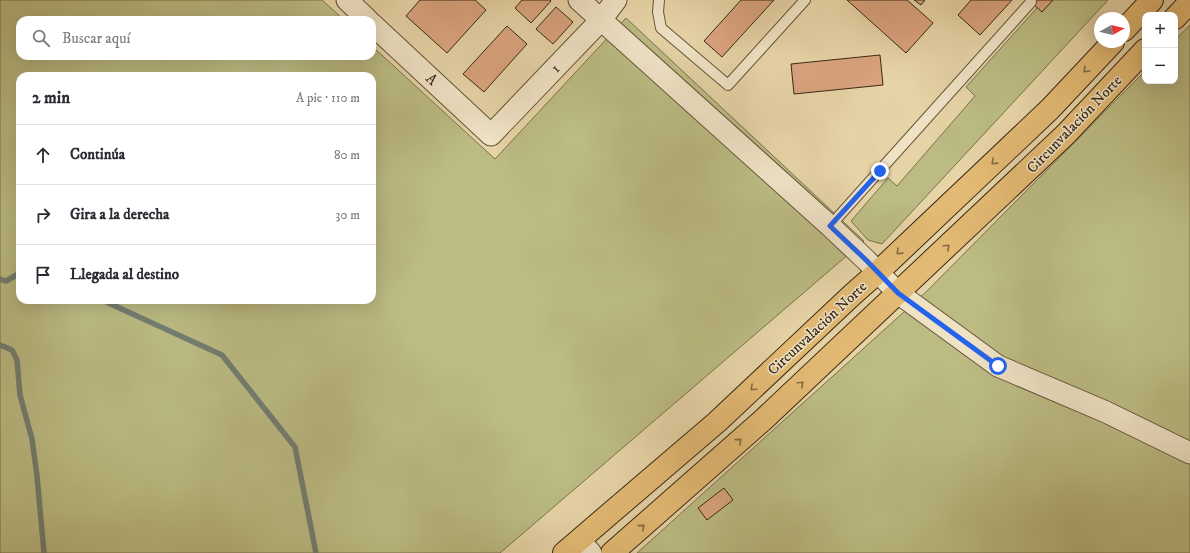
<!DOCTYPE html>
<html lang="es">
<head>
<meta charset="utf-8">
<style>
	:root { --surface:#fff; --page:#f2f2f3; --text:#2b2b33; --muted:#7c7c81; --line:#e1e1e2 }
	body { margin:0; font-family:"IM FELL DW Pica",serif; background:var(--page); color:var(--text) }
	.controls { position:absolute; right:12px; top:12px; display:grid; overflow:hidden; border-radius:8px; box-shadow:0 4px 16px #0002 }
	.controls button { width:36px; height:36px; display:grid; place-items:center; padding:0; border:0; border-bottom:1px solid var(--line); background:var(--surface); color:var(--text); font:20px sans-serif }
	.compass { position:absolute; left:1094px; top:12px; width:36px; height:36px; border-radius:50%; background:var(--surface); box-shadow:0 4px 16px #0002; rotate:82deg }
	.stop { position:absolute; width:12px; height:12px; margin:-9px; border:3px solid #2563eb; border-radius:50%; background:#fff }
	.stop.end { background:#2563eb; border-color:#fff; box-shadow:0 1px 4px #0008 }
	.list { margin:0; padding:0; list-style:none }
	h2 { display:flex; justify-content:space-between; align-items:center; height:52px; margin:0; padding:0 16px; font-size:17px }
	h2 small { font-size:13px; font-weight:400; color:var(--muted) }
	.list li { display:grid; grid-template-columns:26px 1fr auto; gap:12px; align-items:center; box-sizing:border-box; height:60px; padding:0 16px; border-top:1px solid var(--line) }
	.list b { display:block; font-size:15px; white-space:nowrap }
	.list em { font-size:13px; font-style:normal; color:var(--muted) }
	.icon { flex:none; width:22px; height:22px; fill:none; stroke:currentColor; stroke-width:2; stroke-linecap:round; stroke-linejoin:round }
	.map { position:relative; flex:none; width:1190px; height:553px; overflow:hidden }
	.search { position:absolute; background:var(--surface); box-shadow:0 4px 16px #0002; left:16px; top:16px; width:360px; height:44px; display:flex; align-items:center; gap:10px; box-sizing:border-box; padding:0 14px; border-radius:12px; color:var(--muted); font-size:15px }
	.panel { position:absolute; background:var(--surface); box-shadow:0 4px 16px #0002; left:16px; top:72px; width:360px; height:232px; border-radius:12px }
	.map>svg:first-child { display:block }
	.green { fill:#bbbb83; stroke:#7a724c; fill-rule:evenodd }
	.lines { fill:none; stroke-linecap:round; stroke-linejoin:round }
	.stream { stroke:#727e71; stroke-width:5.5 }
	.building { fill:#d9a37e; stroke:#382914 }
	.service-casing { stroke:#645438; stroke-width:12 }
	.minor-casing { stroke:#645438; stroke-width:23 }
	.trunk-casing { stroke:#382914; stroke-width:24 }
	.service { stroke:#efe2c5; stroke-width:10 }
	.minor { stroke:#efe2c5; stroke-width:21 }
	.trunk { stroke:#e3ba73; stroke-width:22 }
	.oneway { stroke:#856a3f }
	.route { stroke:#2563eb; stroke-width:5 }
	.labels { text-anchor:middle; stroke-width:3; stroke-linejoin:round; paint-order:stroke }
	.street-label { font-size:15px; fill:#382914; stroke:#efe2c5 }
</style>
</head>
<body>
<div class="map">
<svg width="1190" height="553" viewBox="0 0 1190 553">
	<rect width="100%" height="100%" fill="#e6d3a6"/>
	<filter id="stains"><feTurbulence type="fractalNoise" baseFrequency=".005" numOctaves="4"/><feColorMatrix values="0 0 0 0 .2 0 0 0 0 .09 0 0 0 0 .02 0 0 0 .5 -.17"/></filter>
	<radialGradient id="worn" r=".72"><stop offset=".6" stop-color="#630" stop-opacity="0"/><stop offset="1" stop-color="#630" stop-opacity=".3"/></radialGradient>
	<g class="green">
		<path d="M 0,0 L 322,0 L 344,20 L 20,20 L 20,56 L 372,56 L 372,46 L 495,159 L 626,18 L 864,241 L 500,553 L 0,553 ZM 20,76 L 372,76 L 372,300 L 20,300 Z"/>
		<polygon points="1044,0 1108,0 882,244 868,240 851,221 888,178 897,186 975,96 966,87"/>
		<polygon points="1190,25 1190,553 637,553 926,292 1145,71 1145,81 1175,81 1175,40"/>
	</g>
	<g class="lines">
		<g class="stream">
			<polyline points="0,279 6,281 20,273"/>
			<polyline points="102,300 222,355 295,447 316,553"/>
			<polyline points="0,345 12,350 17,360 20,395 32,439 37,476 44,553"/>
		</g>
	</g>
	<g class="building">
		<polygon points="420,0 475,0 486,10 447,53 406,16"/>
		<polygon points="522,0 550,0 551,1 531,23 515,8"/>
		<polygon points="741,0 774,0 722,57 704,41"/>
		<polygon points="847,0 907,0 933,23 906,53"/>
		<polygon points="914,0 925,0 921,5"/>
		<polygon points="971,0 1012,0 980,35 958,15"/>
		<polygon points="1029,0 1053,0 1042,12"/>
		<polygon points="556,7 573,22 553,44 536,29"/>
		<polygon points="507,26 527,44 484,92 463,74"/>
		<polygon points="880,55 883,85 794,94 791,64"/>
		<polygon points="724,488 733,500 707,520 698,508"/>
	</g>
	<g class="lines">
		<defs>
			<g id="service">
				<polyline points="659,0 658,12 661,28 728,85 805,0"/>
				<polyline points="830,226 1031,2"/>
			</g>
			<g id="minor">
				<polyline points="347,0 368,20"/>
				<polyline points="579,0 830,226 866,260 898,293 998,366 1106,412 1190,453"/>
				<polyline points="372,24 491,135 601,20 616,0"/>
				<polyline points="579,540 591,553"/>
			</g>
			<g id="trunk">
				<polyline points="1175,18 1190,2"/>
				<polyline points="1124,30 1152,0"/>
				<polyline points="564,553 717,422 852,295 878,272 1050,109 1113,42"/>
				<polyline points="612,553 763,420 1066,134 1145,50"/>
			</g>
		</defs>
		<use href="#service" class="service-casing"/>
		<use href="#minor" class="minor-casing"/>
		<use href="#trunk" class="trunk-casing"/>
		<use href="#service" class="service"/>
		<use href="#minor" class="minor"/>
		<use href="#trunk" class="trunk"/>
	</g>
	<defs><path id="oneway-chevron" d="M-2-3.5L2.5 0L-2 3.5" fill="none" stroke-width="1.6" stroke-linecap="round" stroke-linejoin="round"/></defs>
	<g class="oneway">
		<use href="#oneway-chevron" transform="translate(1086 70) rotate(133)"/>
		<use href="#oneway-chevron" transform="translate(994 162) rotate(136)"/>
		<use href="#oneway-chevron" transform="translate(947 247) rotate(-43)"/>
		<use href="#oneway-chevron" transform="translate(899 252) rotate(136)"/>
		<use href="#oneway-chevron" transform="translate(801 384) rotate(-43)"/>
		<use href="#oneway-chevron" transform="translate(753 388) rotate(137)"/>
		<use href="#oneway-chevron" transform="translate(739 441) rotate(-41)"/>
		<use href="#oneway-chevron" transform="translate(642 527) rotate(-41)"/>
	</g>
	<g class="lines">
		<polyline class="route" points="880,171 830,226 866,260 898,293 998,366"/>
	</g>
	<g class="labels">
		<g class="street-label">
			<text transform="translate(555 68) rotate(-47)" y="5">1</text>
			<text transform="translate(432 79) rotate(43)" y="5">A</text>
			<text transform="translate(1074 124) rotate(-46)" y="5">Circunvalación Norte</text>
			<text transform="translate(817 328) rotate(-43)" y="5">Circunvalación Norte</text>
		</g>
	</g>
	<rect width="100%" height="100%" filter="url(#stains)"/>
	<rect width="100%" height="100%" fill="url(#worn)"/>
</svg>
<div class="controls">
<button>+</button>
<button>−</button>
</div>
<svg class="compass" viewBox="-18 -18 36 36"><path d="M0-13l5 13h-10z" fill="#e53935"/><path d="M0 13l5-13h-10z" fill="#7c7c81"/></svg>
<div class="stop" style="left:998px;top:366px"></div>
<div class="stop end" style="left:880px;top:171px"></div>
<div class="search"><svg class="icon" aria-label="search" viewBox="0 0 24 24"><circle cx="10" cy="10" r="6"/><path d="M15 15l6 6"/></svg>Buscar aquí</div>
<section class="panel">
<h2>2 min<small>A pie · 110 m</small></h2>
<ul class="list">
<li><svg class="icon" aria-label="ahead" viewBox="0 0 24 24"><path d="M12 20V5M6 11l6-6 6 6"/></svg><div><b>Continúa</b></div><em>80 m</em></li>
<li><svg class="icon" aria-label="right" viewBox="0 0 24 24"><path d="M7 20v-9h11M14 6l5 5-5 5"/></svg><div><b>Gira a la derecha</b></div><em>30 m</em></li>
<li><svg class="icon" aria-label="arrive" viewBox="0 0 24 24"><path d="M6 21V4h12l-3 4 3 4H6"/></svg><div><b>Llegada al destino</b></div></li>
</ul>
</section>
</div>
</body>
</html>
